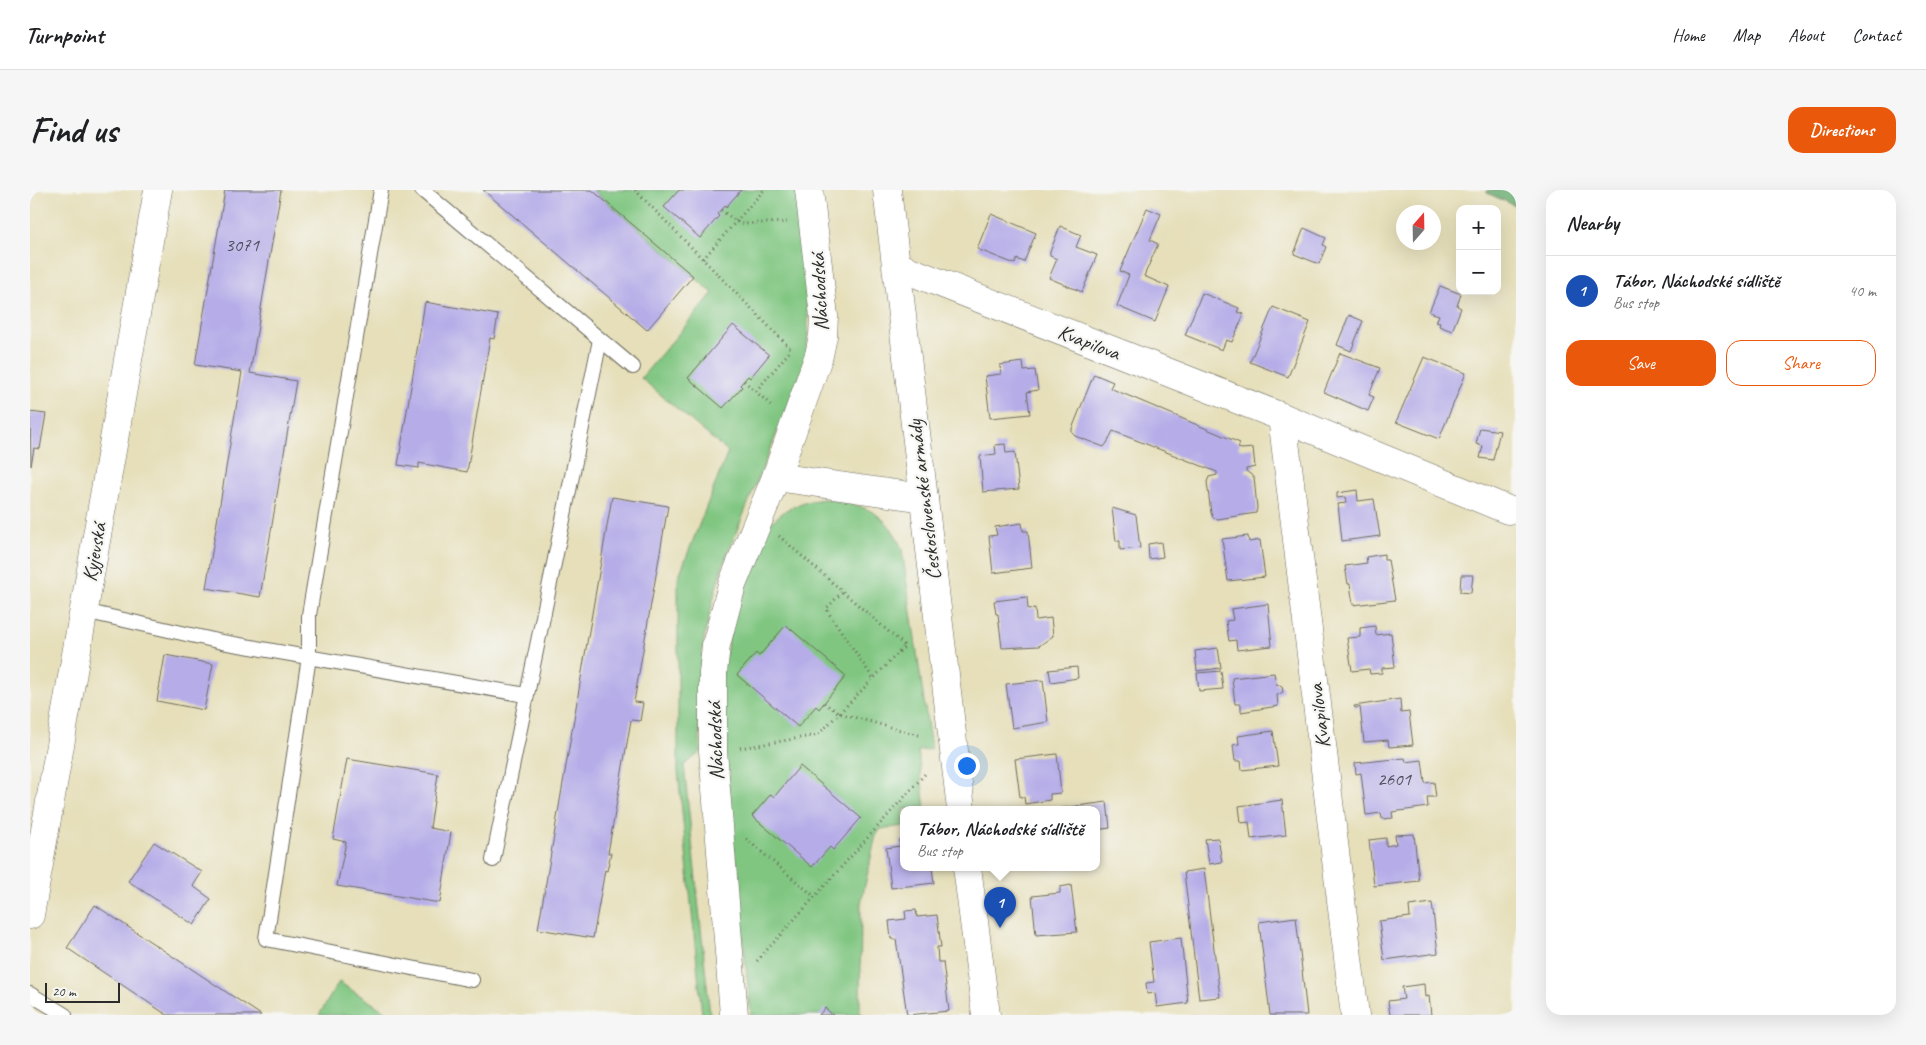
<!DOCTYPE html>
<html lang="en">
<head>
<meta charset="utf-8">
<style>
	:root { --surface:#fff; --page:#f6f6f6; --text:#202124; --muted:#757577; --line:#e0e0e0; --accent:#ea580c }
	body { margin:0; font-family:Caveat,sans-serif; background:var(--page); color:var(--text) }
	.controls { position:absolute; right:15px; top:15px; display:grid; overflow:hidden; border-radius:10px; box-shadow:0 5px 20px #0002 }
	.controls button { width:45px; height:45px; display:grid; place-items:center; padding:0; border:0; border-bottom:1px solid var(--line); background:var(--surface); color:var(--text); font:25px sans-serif }
	.compass { position:absolute; left:1366px; top:15px; width:45px; height:45px; border-radius:50%; background:var(--surface); box-shadow:0 5px 20px #0002; rotate:20deg }
	.scale { position:absolute; left:15px; bottom:12px; width:75px; box-sizing:border-box; padding-left:5px; border:2px solid #2b2b2b; border-top:0; font-size:14px; line-height:18px; white-space:nowrap; color:#2b2b2b; -webkit-text-stroke:4px #f6f6f2; paint-order:stroke }
	.you { position:absolute; left:936px; top:575px; width:18px; height:18px; margin:-12px; border:4px solid #fff; border-radius:50%; background:#1a73e8; box-shadow:0 0 0 8px #1a73e833 }
	.badge { display:grid; place-items:center; width:32px; height:32px; border-radius:50%; background:var(--accent); color:#fff; font-size:16px; font-weight:700 }
	.pin { position:absolute; translate:-50% -41px; filter:drop-shadow(0 1px 2px #0008) }
	.pin::after { content:''; position:absolute; top:26px; width:18px; height:15px; background:inherit; clip-path:polygon(0 0,100% 0,50% 100%) }
	.popup { position:absolute; left:870px; top:616px; width:200px; height:65px; box-sizing:border-box; display:grid; place-content:center; border-radius:10px; background:var(--surface); filter:drop-shadow(0 1px 4px #0005); font-size:16px; white-space:nowrap; color:var(--muted) }
	.popup b { font-size:19px; color:var(--text) }
	.popup::after { content:''; position:absolute; left:50%; top:100%; margin-left:-10px; border:10px solid transparent; border-top-color:var(--surface) }
	.list { margin:0; padding:0; list-style:none }
	h2 { display:flex; justify-content:space-between; align-items:center; height:65px; margin:0; padding:0 20px; font-size:21px }
	h2 small { font-size:16px; font-weight:400; color:var(--muted) }
	.list li { display:grid; grid-template-columns:32px 1fr auto; gap:15px; align-items:center; box-sizing:border-box; height:70px; padding:0 20px; border-top:1px solid var(--line) }
	.list b { display:block; font-size:19px; white-space:nowrap }
	.list p { margin:0; font-size:16px; white-space:nowrap; color:var(--muted) }
	.list em { font-size:16px; font-style:normal; color:var(--muted) }
	.actions { display:flex; gap:10px; padding:15px 20px }
	.actions a { flex:1; padding:11px 0; border:1px solid var(--accent); border-radius:15px; text-align:center; font-size:18px; color:var(--accent) }
	.actions .main { background:var(--accent); color:#fff }
	.map { position:relative; flex:none; width:1486px; height:825px; overflow:hidden; border-radius:15px }
	header { display:flex; align-items:center; gap:30px; box-sizing:border-box; height:70px; padding:0 25px; background:var(--surface); border-bottom:1px solid var(--line) }
	header strong { font-size:24px }
	nav { display:flex; gap:28px; margin-inline-start:auto; font-size:18px }
	.intro { display:flex; align-items:center; justify-content:space-between; box-sizing:border-box; height:120px; padding:0 30px }
	h1 { margin:0; font-size:35px }
	.button { padding:12px 22px; border-radius:15px; background:var(--accent); color:#fff; font-size:18px; font-weight:700 }
	main { display:flex; gap:30px; padding:0 30px }
	aside { flex:1; background:var(--surface); border-radius:15px; box-shadow:0 5px 20px #0002 }
	.map>svg:first-child { display:block }
	.green { fill:#80c681; stroke:#567856 }
	.forest { fill:#68ab6f; stroke:#4a6b4d }
	.building { fill:#b6ade8 }
	.lines { fill:none; stroke-linecap:round; stroke-linejoin:round }
	.service-casing { stroke:#6c6a5d; stroke-width:16 }
	.minor-casing { stroke:#6c6a5d; stroke-width:29 }
	.secondary-casing { stroke:#6c6a5d; stroke-width:29 }
	.path { stroke:#6c6a5d; stroke-width:3; stroke-dasharray:1 4; stroke-linecap:butt }
	.service { stroke:#fff; stroke-width:14 }
	.minor { stroke:#fff; stroke-width:28 }
	.secondary { stroke:#fff; stroke-width:28 }
	.labels { text-anchor:middle; stroke-width:4.5; stroke-linejoin:round; paint-order:stroke }
	.number-label { font-size:19px; fill:#4e4c5a }
	.street-label { font-size:21px; fill:#2b2b2b; stroke:#f6f6f2 }
</style>
</head>
<body>
<header>
<strong>Turnpoint</strong>
<nav><a>Home</a><a>Map</a><a>About</a><a>Contact</a></nav>
</header>
<div class="intro"><h1>Find us</h1><a class="button">Directions</a></div>
<main>
<div class="map">
<svg width="1486" height="825" viewBox="0 0 1486 825">
	<rect width="100%" height="100%" fill="#f6f6f2"/>
	<filter id="ink" filterUnits="userSpaceOnUse"><feTurbulence type="fractalNoise" baseFrequency=".02" numOctaves="2"/><feDisplacementMap in="SourceGraphic" scale="10" xChannelSelector="R" yChannelSelector="G"/><feConvolveMatrix kernelMatrix="1 2 1 2 8 2 1 2 1" color-interpolation-filters="sRGB"/></filter>
	<filter id="wash" filterUnits="userSpaceOnUse"><feTurbulence type="fractalNoise" baseFrequency=".0096" numOctaves="4" result="noise"/><feDisplacementMap in="SourceGraphic" scale="20" xChannelSelector="R" yChannelSelector="G"/><feGaussianBlur stdDeviation="1.12" result="paint"/><feColorMatrix in="noise" values="0 0 0 0 0 0 0 0 0 0 0 0 0 0 0 0 0 1.4 0 .05"/><feComposite in="paint" operator="in"/></filter>
	<g filter="url(#wash)">
		<rect width="100%" height="100%" fill="#e6dfba"/>
		<g class="green">
			<polygon points="563,0 770,0 778,132 777,163 771,184 692,377 685,402 674,448 667,515 671,562 654,575 680,825 672,825 648,581 648,388 698,262 611,188 683,103"/>
			<path d="M 794,309 C 831,313 859,322 872,360 L 901,559 L 888,561 L 895,619 L 874,619 L 874,636 L 851,639 L 846,645 L 831,713 L 830,823 L 834,825 L 721,825 L 688,505 L 707,407 L 740,333 L 756,320 L 774,312 Z"/>
			<polygon points="309,792 361,825 289,825"/>
		</g>
		<polygon class="forest" points="1457,0 1486,0 1486,16 1457,3"/>
		<g id="blocks">
			<g class="building">
				<polygon points="195,0 251,0 220,183 266,191 230,407 176,398 212,182 165,175"/>
				<polygon points="453,0 562,0 663,86 617,140"/>
				<polygon points="649,0 711,0 696,17 695,15 687,24 689,26 670,48 634,17"/>
				<polygon points="1117,18 1131,24 1120,50 1128,54 1114,86 1139,97 1125,132 1087,116 1099,85 1090,81"/>
				<polygon points="961,24 1006,43 994,72 987,69 985,74 947,59"/>
				<polygon points="1030,36 1051,45 1046,57 1067,65 1052,102 1019,88 1027,69 1020,66 1020,62"/>
				<polygon points="1274,38 1296,48 1293,55 1296,57 1289,74 1264,64"/>
				<polygon points="1410,96 1431,104 1427,116 1431,118 1422,141 1409,136 1410,133 1406,132 1409,125 1399,122"/>
				<polygon points="1172,103 1209,118 1207,122 1214,124 1202,152 1196,150 1192,160 1155,145"/>
				<polygon points="395,112 468,125 464,149 460,148 437,282 389,273 389,278 368,275"/>
				<polygon points="1243,117 1280,132 1258,187 1220,172"/>
				<polygon points="1319,125 1333,131 1321,161 1307,155"/>
				<polygon points="703,135 739,165 720,188 718,186 710,195 712,197 693,218 658,188"/>
				<polygon points="1310,163 1350,178 1339,205 1344,207 1338,221 1294,202"/>
				<polygon points="1394,167 1436,183 1409,249 1366,232"/>
				<polygon points="993,172 994,181 1005,180 1008,200 997,202 1000,224 960,228 955,186 971,184 970,175"/>
				<polygon points="1064,184 1083,192 1080,198 1210,253 1208,258 1212,259 1223,258 1225,277 1216,279 1216,281 1224,287 1227,318 1226,323 1188,329 1183,328 1181,323 1177,292 1179,287 1187,285 1187,282 1083,241 1077,253 1074,257 1045,246 1042,243 1042,239"/>
				<polygon points="0,222 16,224 10,259 4,258 1,276"/>
				<polygon points="1450,238 1470,241 1463,270 1450,268 1453,256 1446,254"/>
				<polygon points="975,254 976,263 985,262 989,299 953,302 950,266 966,264 965,255"/>
				<polygon points="1327,300 1328,311 1344,309 1350,346 1312,351 1308,314 1316,313 1315,307 1307,308 1307,303"/>
				<polygon points="582,307 638,316 604,512 613,513 610,531 601,530 578,663 581,663 577,681 575,680 563,748 508,739"/>
				<polygon points="1082,318 1106,325 1110,358 1090,360 1090,351 1086,351"/>
				<polygon points="992,333 993,341 998,341 1002,378 963,383 959,346 967,345 965,337"/>
				<polygon points="1218,346 1219,352 1230,350 1235,387 1198,391 1192,349"/>
				<polygon points="1131,352 1133,367 1119,369 1118,354"/>
				<polygon points="1354,364 1354,370 1358,370 1365,410 1323,415 1320,394 1318,394 1315,376 1337,373 1336,367"/>
				<polygon points="1431,385 1443,385 1441,403 1430,402"/>
				<polygon points="997,407 998,419 1005,418 1006,430 1021,428 1023,446 1009,456 972,458 968,424 966,424 964,411"/>
				<polygon points="1238,414 1242,456 1207,460 1206,450 1199,451 1196,431 1203,430 1201,419"/>
				<polygon points="756,435 816,486 789,519 786,516 768,537 707,485 726,463 729,466"/>
				<polygon points="1345,436 1346,445 1361,443 1365,477 1352,478 1352,483 1340,484 1339,479 1322,481 1317,448 1330,447 1330,438"/>
				<polygon points="1188,458 1191,478 1167,481 1165,461"/>
				<polygon points="135,465 183,474 174,520 127,511"/>
				<polygon points="1047,477 1048,488 1021,492 1019,480"/>
				<polygon points="1191,481 1193,499 1169,501 1167,483"/>
				<polygon points="1244,483 1246,494 1252,496 1253,502 1247,505 1248,516 1211,522 1211,514 1205,514 1202,488"/>
				<polygon points="1013,490 1018,532 982,538 976,494"/>
				<polygon points="1370,509 1371,523 1379,522 1383,555 1359,557 1358,550 1334,552 1330,517 1325,518 1324,516"/>
				<polygon points="1243,541 1248,576 1212,580 1211,571 1205,571 1203,555 1209,554 1208,546"/>
				<polygon points="1027,564 1031,603 1020,604 1020,610 995,614 994,607 990,607 985,569"/>
				<polygon points="1375,568 1376,572 1392,570 1395,593 1404,592 1406,607 1397,607 1398,617 1362,622 1363,628 1352,629 1351,623 1336,625 1331,583 1326,584 1325,573"/>
				<polygon points="317,569 408,584 400,638 421,642 410,713 307,696 316,652 303,649"/>
				<polygon points="770,576 831,628 803,660 800,657 782,677 722,626 741,604 744,607"/>
				<polygon points="1252,610 1256,645 1221,649 1219,632 1211,633 1209,616"/>
				<polygon points="1077,612 1080,638 1066,640 1066,619 1025,619"/>
				<polygon points="1384,644 1389,691 1344,696 1339,650 1356,648 1356,656 1366,654 1365,645"/>
				<polygon points="1188,648 1192,672 1179,674 1175,649"/>
				<polygon points="870,650 874,650 874,677 902,677 904,693 861,698 856,658 870,656"/>
				<polygon points="124,652 172,682 163,696 181,709 164,735 98,691"/>
				<polygon points="1174,679 1190,807 1169,809 1154,682"/>
				<polygon points="1041,695 1047,742 1006,745 1002,706 1030,703 1030,697"/>
				<polygon points="1402,713 1408,763 1354,770 1349,731 1380,727 1379,716"/>
				<polygon points="65,715 231,825 137,825 37,758"/>
				<polygon points="886,720 887,727 907,725 911,757 907,757 908,772 913,772 919,821 877,825 866,749 861,749 859,731 876,729 875,721"/>
				<polygon points="1266,727 1277,825 1240,825 1229,732"/>
				<polygon points="1151,748 1158,813 1127,817 1125,803 1117,804 1116,793 1124,792 1119,752"/>
				<polygon points="1394,794 1395,807 1399,806 1401,825 1360,825 1358,811 1374,809 1372,797"/>
				<polygon points="795,818 803,825 789,825"/>
			</g>
		</g>
	</g>
	<g filter="url(#ink)">
		<use href="#blocks" fill-opacity="0" stroke="#6c6a5d" stroke-width="1"/>
		<g class="lines">
			<defs>
				<g id="service">
					<polyline points="351,0 279,425 279,467 236,749 442,790"/>
					<polyline points="392,0 603,177"/>
					<polyline points="54,421 192,452 496,505"/>
					<polyline points="463,670 570,150"/>
					<polyline points="0,804 35,825"/>
				</g>
				<g id="minor">
					<polyline points="867,76 1252,227 1478,320"/>
					<polyline points="1252,227 1325,825"/>
					<polyline points="746,287 894,308"/>
					<polyline points="0,725 128,0"/>
					<polyline points="704,825 683,561 683,483 686,455 702,395 746,287 789,165 793,146 794,126 779,0"/>
				</g>
				<g id="secondary">
					<polyline points="857,0 931,619"/>
					<polyline points="937,677 956,825"/>
				</g>
			</defs>
			<use href="#service" class="service-casing"/>
			<use href="#minor" class="minor-casing"/>
			<use href="#secondary" class="secondary-casing"/>
			<g class="path">
				<polyline points="605,0 762,160"/>
				<polyline points="691,20 710,34 757,32"/>
				<polyline points="673,69 734,0"/>
				<polyline points="714,191 743,217"/>
				<polyline points="726,201 761,160"/>
				<polyline points="812,402 796,419 843,488"/>
				<polyline points="794,513 809,523 892,546"/>
				<polyline points="710,558 788,545 875,456 749,346"/>
				<polyline points="716,649 785,707"/>
				<polyline points="727,771 895,584"/>
			</g>
			<use href="#service" class="service"/>
			<use href="#minor" class="minor"/>
			<use href="#secondary" class="secondary"/>
		</g>
	</g>
	<g class="labels">
		<g class="number-label">
			<text x="212" y="61">3071</text>
			<text x="1364" y="595">2601</text>
		</g>
		<g class="street-label">
			<text transform="translate(789 102) rotate(-93)" y="7">Náchodská</text>
			<text transform="translate(1059 152) rotate(21)" y="7">Kvapilova</text>
			<text transform="translate(894 310) rotate(-97)" y="7">Československé armády</text>
			<text transform="translate(64 362) rotate(-80)" y="7">Kyjevská</text>
			<text transform="translate(1289 526) rotate(-97)" y="7">Kvapilova</text>
			<text transform="translate(685 551) rotate(-92)" y="7">Náchodská</text>
		</g>
	</g>
</svg>
<div class="controls">
<button>+</button>
<button>−</button>
</div>
<svg class="compass" viewBox="-18 -18 36 36"><path d="M0-13l5 13h-10z" fill="#e53935"/><path d="M0 13l5-13h-10z" fill="#757577"/></svg>
<div class="scale">20 m</div>
<div class="you"></div>
<div class="pin badge" style="left:970px;top:738px;background:#1a4fb4">1</div>
<div class="popup"><b>Tábor, Náchodské sídliště</b>Bus stop</div>
</div>
<aside>
<h2>Nearby<small></small></h2>
<ul class="list">
<li><span class="badge" style="background:#1a4fb4">1</span><div><b>Tábor, Náchodské sídliště</b><p>Bus stop</p></div><em>40 m</em></li>
</ul>
<div class="actions"><a class="main">Save</a><a>Share</a></div>
</aside>
</main>
</body>
</html>
